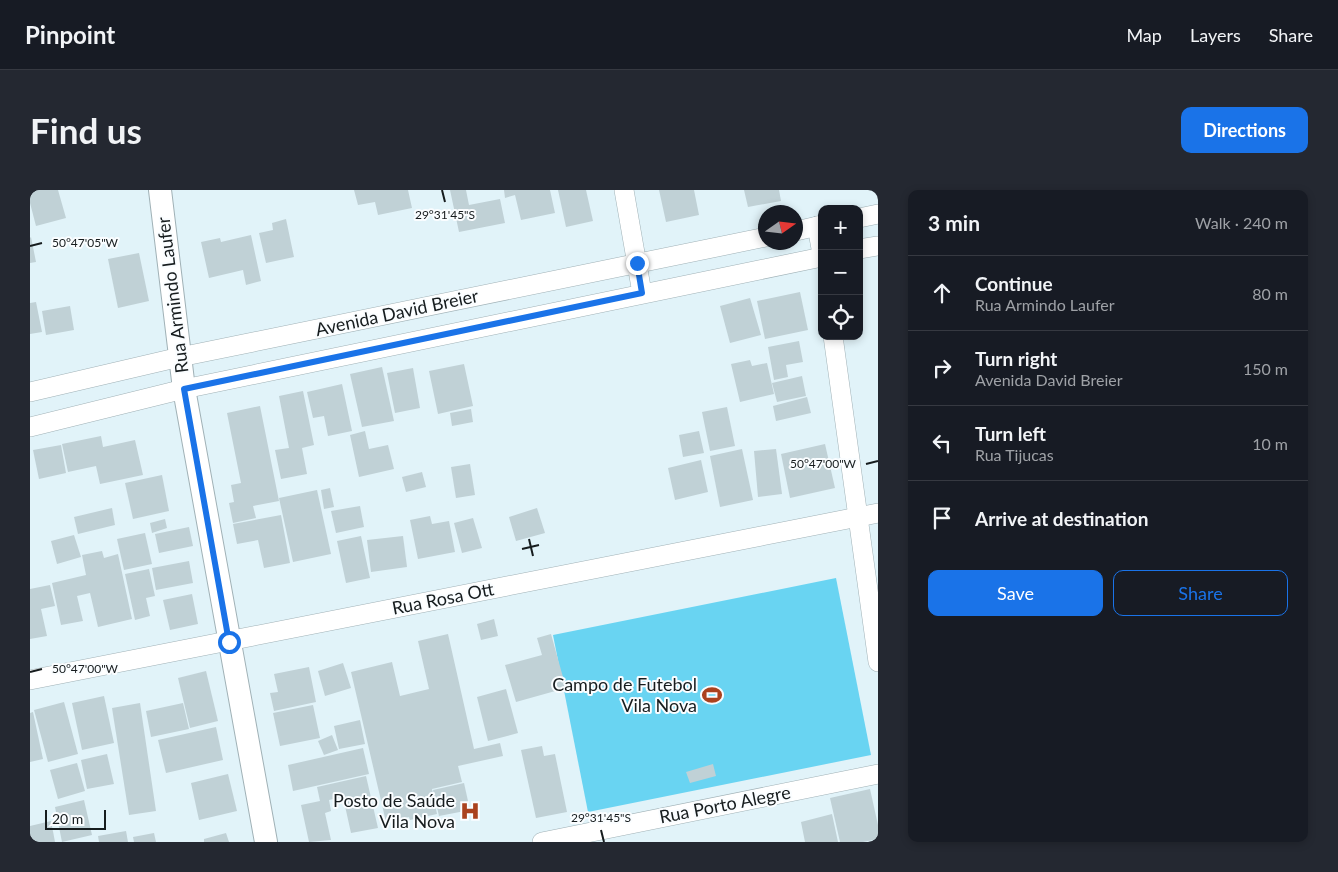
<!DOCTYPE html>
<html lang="en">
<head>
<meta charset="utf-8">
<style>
	:root { --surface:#171b24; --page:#242831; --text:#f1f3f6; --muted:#9ea1a6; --line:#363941; --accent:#1a73e8 }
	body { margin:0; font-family:Lato,sans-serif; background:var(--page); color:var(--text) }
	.controls { position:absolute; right:15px; top:15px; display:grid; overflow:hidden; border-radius:10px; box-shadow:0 2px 8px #0003 }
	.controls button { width:45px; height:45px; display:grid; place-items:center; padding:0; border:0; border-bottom:1px solid var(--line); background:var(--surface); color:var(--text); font:25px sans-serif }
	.compass { position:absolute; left:728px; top:15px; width:45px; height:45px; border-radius:50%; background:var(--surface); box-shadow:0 2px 8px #0003; rotate:76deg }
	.scale { position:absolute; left:15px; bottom:12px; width:61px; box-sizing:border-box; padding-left:5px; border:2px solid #161c1e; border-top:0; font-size:14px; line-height:18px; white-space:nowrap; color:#161c1e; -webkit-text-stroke:4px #fafdff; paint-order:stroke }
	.stop { position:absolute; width:15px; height:15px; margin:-11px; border:4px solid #1a73e8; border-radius:50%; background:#fff }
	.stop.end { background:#1a73e8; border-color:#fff; box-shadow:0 1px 5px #0008 }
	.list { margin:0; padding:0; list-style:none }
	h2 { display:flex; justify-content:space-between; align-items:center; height:65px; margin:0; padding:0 20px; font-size:21px }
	h2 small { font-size:16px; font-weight:400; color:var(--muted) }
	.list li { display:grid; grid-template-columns:32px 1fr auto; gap:15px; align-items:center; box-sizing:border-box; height:75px; padding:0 20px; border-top:1px solid var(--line) }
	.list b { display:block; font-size:19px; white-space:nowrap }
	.list p { margin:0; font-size:16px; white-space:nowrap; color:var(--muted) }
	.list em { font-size:16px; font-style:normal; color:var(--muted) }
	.actions { display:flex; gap:10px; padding:15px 20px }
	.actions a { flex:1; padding:11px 0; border:1px solid var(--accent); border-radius:10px; text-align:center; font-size:18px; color:var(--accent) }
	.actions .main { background:var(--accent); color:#fff }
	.icon { flex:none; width:28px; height:28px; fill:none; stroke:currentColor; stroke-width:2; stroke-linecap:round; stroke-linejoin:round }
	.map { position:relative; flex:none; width:848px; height:652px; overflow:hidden; border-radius:10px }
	header { display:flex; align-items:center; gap:30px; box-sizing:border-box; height:70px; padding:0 25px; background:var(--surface); border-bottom:1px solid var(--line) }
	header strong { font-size:24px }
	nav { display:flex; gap:28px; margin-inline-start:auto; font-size:18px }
	.intro { display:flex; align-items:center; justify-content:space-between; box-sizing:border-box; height:120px; padding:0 30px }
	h1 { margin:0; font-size:35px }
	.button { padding:12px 22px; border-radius:10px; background:var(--accent); color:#fff; font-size:18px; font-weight:700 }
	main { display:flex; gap:30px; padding:0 30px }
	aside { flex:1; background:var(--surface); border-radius:10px; box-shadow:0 2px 8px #0003 }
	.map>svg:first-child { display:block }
	.green { fill:#69d4f2 }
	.building { fill:#c0d1d6 }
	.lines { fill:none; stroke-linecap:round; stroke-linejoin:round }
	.minor-casing { stroke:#a0b1b6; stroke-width:20 }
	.tertiary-casing { stroke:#a0b1b6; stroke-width:24 }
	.minor { stroke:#fff; stroke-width:19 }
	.tertiary { stroke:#fff; stroke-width:22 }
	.route { stroke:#1a73e8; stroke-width:6 }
	.ticks { fill:none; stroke:#161c1e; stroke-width:2 }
	.labels { text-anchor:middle; stroke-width:4; stroke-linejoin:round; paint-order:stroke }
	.street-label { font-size:18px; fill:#161c1e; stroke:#fafdff }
	.poi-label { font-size:18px; fill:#161c1e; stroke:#fafdff; text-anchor:end }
	.ticks-label { font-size:12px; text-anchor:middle; fill:#161c1e; stroke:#fafdff; stroke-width:4; stroke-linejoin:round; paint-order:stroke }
</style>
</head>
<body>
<header>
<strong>Pinpoint</strong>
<nav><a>Map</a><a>Layers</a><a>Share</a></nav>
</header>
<div class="intro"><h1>Find us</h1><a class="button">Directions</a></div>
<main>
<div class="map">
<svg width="848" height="652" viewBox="0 0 848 652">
	<rect width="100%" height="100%" fill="#e1f3f9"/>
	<polygon class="green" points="806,388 841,565 558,622 523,445"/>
	<g class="building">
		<polygon points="0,0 28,0 36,28 6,36 0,13"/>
		<polygon points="324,0 378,0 382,18 348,25 345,12 328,15"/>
		<polygon points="420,0 436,0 439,15 470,9 475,33 429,42"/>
		<polygon points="474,0 520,0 525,23 491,30 485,5 475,8"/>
		<polygon points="528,0 556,0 563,31 536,37"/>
		<polygon points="629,0 664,0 669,25 636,32"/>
		<polygon points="714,0 749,0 751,11 718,17"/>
		<polygon points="256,29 264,67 236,73 229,43 243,40 242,33"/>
		<polygon points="221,45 231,91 216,95 213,80 179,88 171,52 190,48 191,52"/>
		<polygon points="1,47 6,72 0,73 0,48"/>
		<polygon points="109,63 119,111 88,118 78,69"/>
		<polygon points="770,102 778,140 735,149 727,111"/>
		<polygon points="720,108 731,145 700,153 690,116"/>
		<polygon points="6,112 12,142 0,144 0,113"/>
		<polygon points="40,116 44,140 16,145 12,121"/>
		<polygon points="769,151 773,172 756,175 758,187 744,190 738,157"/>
		<polygon points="720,170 722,176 737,173 744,204 710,212 701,174"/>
		<polygon points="434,174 443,216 408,224 399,181"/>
		<polygon points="352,177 364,231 332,237 320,184"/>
		<polygon points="383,178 390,218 365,223 357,183"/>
		<polygon points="772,186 776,206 747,212 742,193"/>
		<polygon points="312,194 322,241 298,246 294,226 283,228 277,202"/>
		<polygon points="273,201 284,255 272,258 277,284 251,289 245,260 259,258 249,206"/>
		<polygon points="777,207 781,223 746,231 743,216"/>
		<polygon points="230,216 249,311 223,316 226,328 203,333 199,313 204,312 201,295 211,293 197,223"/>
		<polygon points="697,217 705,256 680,261 672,222"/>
		<polygon points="441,219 443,232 422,236 420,223"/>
		<polygon points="335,241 339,259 358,255 364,279 329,287 320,245"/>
		<polygon points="669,241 674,263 653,267 649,245"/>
		<polygon points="71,246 73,257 105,250 113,285 70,294 66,276 38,282 32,254"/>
		<polygon points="795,254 805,298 760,308 751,264"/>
		<polygon points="31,255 36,283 9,289 3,260"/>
		<polygon points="712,259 723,310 690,317 680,266"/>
		<polygon points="746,259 752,304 728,307 724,261"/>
		<polygon points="671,270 678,302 645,310 638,278"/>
		<polygon points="440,274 445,305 426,308 421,277"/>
		<polygon points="392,282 396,297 376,302 372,287"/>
		<polygon points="132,285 139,321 103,329 95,293"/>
		<polygon points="300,298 304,317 294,319 291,300"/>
		<polygon points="287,300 301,364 263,372 249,308"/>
		<polygon points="330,316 334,337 306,343 301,321"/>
		<polygon points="82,318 85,335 48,344 44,327"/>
		<polygon points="507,318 515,343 486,351 479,327"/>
		<polygon points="251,325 260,373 234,378 228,350 207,354 203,334"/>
		<polygon points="400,326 402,334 419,331 425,362 388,369 380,330"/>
		<polygon points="443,328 452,358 432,363 424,333"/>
		<polygon points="135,329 137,338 122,343 120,333"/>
		<polygon points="159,337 163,356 129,363 125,344"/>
		<polygon points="115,343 122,374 94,380 87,349"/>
		<polygon points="44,345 51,367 27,374 21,351"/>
		<polygon points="331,346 340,388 316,393 307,351"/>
		<polygon points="373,346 377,377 341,382 337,350"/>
		<polygon points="72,361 74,368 88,364 102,429 68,437 60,403 47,406 53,431 31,435 22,393 56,385 52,365"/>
		<polygon points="159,371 163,393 126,400 122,378"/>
		<polygon points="119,379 125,406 116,408 120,426 105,430 95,384"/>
		<polygon points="20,395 25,416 11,419 17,446 0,449 0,399"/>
		<polygon points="162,404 168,434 140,440 133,410"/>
		<polygon points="464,429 468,446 451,450 447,434"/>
		<polygon points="418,444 444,559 470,553 473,566 428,576 432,592 402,599 407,624 380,630 379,627 356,632 321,482 362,472 370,506 399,499 388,451"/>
		<polygon points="521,444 536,498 486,512 475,475 512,465 507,448"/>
		<polygon points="313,473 321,498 295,506 288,481"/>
		<polygon points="279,477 286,512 244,521 240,503 248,502 244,484"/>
		<polygon points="176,481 188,531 160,538 148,488"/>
		<polygon points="476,499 488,543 458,551 447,507"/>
		<polygon points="74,506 84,553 52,560 42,513"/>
		<polygon points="34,512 48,564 18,572 4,520"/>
		<polygon points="110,513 126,621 99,625 82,518"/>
		<polygon points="153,513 159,539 121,547 116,521"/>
		<polygon points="283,515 290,548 250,556 243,523"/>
		<polygon points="3,522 13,569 0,572 0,523"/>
		<polygon points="330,530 335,554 309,559 304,536"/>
		<polygon points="186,537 193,570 136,583 128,550"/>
		<polygon points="302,545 308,560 294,565 288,551"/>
		<polygon points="512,556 514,566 525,564 537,622 506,628 491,560"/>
		<polygon points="333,558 339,584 263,601 258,575"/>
		<polygon points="77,564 84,594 57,599 51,570"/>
		<polygon points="47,573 55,601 28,609 20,580"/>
		<polygon points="683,574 686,586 660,593 656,582"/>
		<polygon points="198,584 207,621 169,630 161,593"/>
		<polygon points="336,586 348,638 321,643 313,607 299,610 301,621 295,623 301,650 279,652 271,615 290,611 287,597"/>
		<polygon points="434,593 440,620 409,626 403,600"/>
		<polygon points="840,599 848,635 848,649 833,652 810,652 800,608"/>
		<polygon points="54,610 62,645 32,652 25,617"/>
		<polygon points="802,624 808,652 775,652 771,632"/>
		<polygon points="21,631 25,652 0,652 0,636"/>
		<polygon points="96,641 98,652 69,652 68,646"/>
		<polygon points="124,643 126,652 104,652 103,647"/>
		<polygon points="196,643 199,652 174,652 174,649"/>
	</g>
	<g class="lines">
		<defs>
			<g id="minor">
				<polyline points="594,0 612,103"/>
				<polyline points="829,28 848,24"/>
				<polyline points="787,36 792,64"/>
				<polyline points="766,41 792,35"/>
				<polyline points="829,59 848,56"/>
				<polyline points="803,146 848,472"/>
				<polyline points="0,202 150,167 736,47"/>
				<polyline points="0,237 154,199 792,67"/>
				<polyline points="0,490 848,323"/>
				<polyline points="512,652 848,584"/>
			</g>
			<polyline id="tertiary" points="130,0 154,199 236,652"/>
		</defs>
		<use href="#minor" class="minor-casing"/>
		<use href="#tertiary" class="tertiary-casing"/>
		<use href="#minor" class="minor"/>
		<use href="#tertiary" class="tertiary"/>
	</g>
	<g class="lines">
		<polyline class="route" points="199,452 154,199 612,103 607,73"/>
	</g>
	<path class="ticks" d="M 412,0 L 415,12M 0,56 L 12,53M 836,274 L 848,271M 499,349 L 503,366M 492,359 L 509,355M 0,482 L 12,479M 571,640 L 574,652"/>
	<defs>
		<symbol id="stadium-bare" viewBox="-9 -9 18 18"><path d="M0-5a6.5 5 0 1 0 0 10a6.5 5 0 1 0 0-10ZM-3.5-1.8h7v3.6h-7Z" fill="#aa421f" stroke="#fafdff" stroke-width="2.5" paint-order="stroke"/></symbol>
		<symbol id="hospital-bare" viewBox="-9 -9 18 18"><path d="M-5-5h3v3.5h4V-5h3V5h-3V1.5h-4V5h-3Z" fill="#aa421f" stroke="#fafdff" stroke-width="2.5" paint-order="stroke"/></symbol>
	</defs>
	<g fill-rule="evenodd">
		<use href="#stadium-bare" x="668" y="491" width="28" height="28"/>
		<use href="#hospital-bare" x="426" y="607" width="28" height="28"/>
	</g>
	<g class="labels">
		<g class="street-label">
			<text transform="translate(143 105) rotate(-97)" y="6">Rua Armindo Laufer</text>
			<text transform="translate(367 123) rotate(-12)" y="6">Avenida David Breier</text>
			<text transform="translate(413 409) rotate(-11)" y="6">Rua Rosa Ott</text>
			<text transform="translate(695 615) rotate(-11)" y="6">Rua Porto Alegre</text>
		</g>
		<g class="poi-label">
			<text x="667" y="501">Campo de Futebol<tspan x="667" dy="21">Vila Nova</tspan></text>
			<text x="425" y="617">Posto de Saúde<tspan x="425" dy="21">Vila Nova</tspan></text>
		</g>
	</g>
	<g class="ticks-label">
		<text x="415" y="29">29°31'45"S</text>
		<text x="55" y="57">50°47'05"W</text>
		<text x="793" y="278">50°47'00"W</text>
		<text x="55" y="483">50°47'00"W</text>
		<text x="571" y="632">29°31'45"S</text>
	</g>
</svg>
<div class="controls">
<button>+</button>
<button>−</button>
<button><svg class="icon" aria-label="locate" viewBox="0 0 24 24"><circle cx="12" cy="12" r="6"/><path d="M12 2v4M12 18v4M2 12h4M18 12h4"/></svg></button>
</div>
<svg class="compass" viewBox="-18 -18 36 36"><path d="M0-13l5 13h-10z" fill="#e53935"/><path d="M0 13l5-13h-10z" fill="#9ea1a6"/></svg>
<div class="scale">20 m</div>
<div class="stop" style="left:199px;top:452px"></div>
<div class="stop end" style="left:607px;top:73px"></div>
</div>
<aside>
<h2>3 min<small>Walk · 240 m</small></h2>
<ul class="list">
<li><svg class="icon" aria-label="ahead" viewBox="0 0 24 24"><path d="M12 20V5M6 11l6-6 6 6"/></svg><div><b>Continue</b><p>Rua Armindo Laufer</p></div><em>80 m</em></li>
<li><svg class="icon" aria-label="right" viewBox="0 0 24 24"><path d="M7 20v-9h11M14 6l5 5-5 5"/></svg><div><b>Turn right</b><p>Avenida David Breier</p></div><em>150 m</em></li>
<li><svg class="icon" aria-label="left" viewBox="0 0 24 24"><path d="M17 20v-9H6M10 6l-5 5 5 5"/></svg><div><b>Turn left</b><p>Rua Tijucas</p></div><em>10 m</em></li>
<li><svg class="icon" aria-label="arrive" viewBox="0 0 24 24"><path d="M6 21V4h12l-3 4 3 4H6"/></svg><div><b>Arrive at destination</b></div></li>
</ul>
<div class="actions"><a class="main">Save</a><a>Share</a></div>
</aside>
</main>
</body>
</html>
